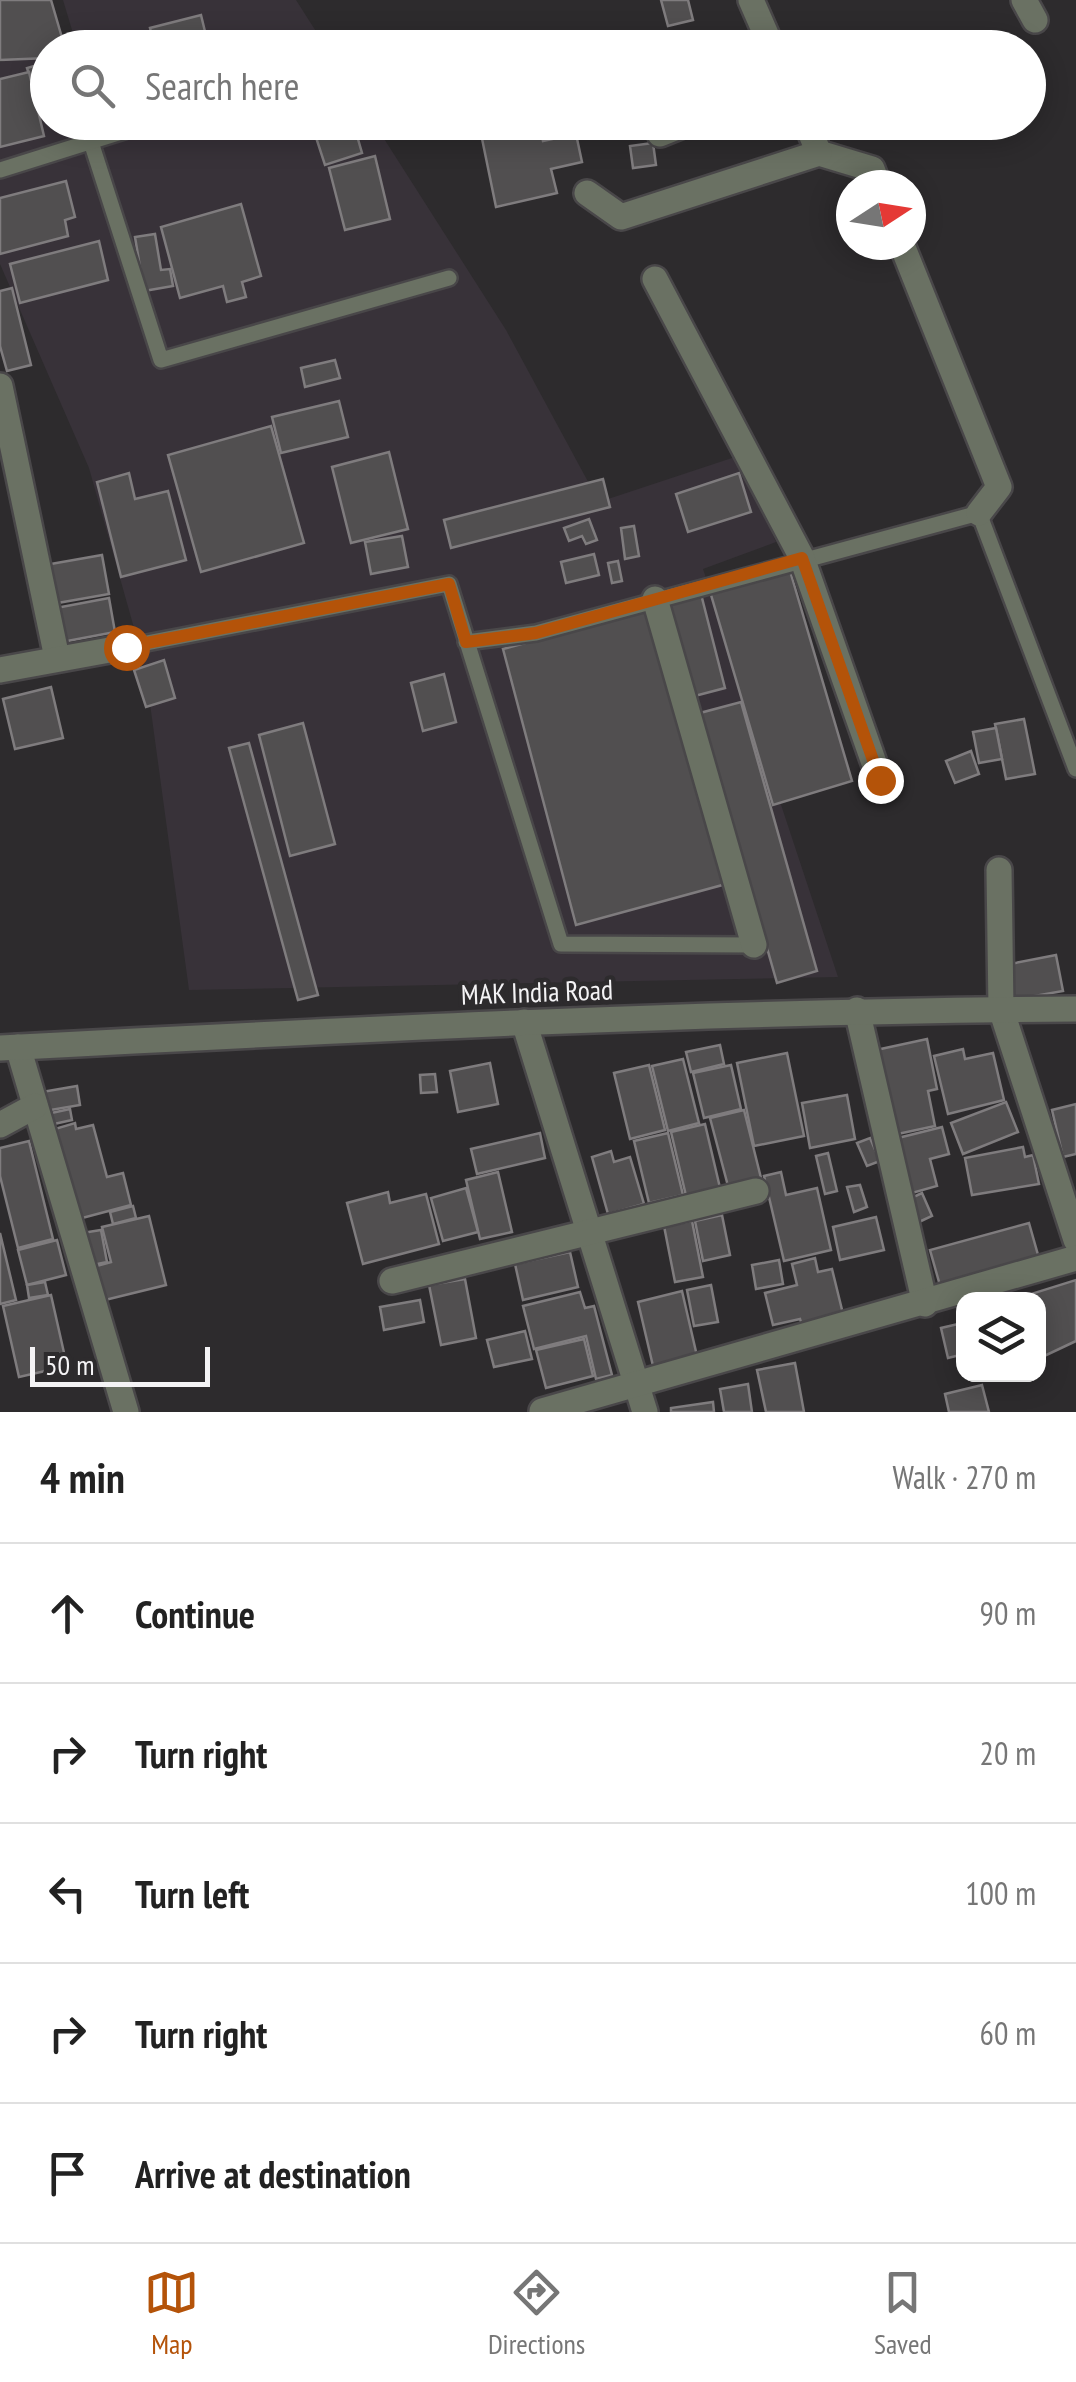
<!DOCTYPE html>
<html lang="en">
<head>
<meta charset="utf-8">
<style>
	:root { --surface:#fff; --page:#f2f2f2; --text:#222; --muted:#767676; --line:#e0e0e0; --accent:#b45309 }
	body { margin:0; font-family:"PT Sans Narrow",sans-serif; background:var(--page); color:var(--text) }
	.controls { position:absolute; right:30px; bottom:30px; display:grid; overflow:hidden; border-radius:20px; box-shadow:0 5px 25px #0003 }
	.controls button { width:90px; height:90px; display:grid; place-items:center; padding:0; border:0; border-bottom:2px solid var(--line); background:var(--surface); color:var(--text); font:50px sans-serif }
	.compass { position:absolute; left:836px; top:170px; width:90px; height:90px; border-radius:50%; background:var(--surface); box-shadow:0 5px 25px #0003; rotate:78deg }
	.scale { position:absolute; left:30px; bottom:25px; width:180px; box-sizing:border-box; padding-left:10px; border:5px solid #f4f3f5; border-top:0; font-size:28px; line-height:35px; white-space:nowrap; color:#f4f3f5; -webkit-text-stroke:8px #2d2b2d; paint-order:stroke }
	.stop { position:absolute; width:30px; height:30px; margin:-22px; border:8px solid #b45309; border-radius:50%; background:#fff }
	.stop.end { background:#b45309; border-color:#fff; box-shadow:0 2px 10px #0008 }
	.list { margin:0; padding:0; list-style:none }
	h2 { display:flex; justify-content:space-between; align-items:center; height:130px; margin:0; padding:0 40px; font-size:42px }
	h2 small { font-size:32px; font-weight:400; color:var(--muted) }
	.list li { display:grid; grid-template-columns:65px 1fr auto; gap:30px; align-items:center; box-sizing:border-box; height:140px; padding:0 40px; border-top:2px solid var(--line) }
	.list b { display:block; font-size:38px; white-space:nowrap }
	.list em { font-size:32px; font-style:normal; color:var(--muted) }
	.icon { flex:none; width:55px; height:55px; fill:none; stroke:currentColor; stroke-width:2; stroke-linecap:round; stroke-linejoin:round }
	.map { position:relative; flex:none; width:1076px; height:1412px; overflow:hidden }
	.search { position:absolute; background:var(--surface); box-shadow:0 5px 25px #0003; left:30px; right:30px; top:30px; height:110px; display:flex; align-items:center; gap:25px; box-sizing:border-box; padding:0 35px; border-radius:55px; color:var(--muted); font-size:38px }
	.sheet { height:830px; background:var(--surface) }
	nav { display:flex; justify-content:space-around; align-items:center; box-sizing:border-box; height:140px; border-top:2px solid var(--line); background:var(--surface); font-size:28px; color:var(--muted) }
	nav a { display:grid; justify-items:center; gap:5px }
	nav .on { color:var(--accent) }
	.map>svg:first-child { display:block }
	.built { fill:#383239 }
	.building { fill:#514f50; stroke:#7f7c7e; stroke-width:2.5 }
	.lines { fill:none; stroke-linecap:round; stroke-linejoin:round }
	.service-casing { stroke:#494749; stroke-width:20 }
	.minor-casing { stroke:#494749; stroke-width:30 }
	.tertiary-casing { stroke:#494749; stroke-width:30 }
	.service { stroke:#6a7163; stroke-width:15 }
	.minor { stroke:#6a7163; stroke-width:25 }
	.tertiary { stroke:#6a7163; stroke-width:25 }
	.route { stroke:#b45309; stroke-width:12 }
	.labels { text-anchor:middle; stroke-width:9; stroke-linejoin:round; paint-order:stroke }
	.street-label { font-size:28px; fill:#f4f3f5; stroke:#2d2b2d }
</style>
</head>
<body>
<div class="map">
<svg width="1076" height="1412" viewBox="0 0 1076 1412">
	<rect width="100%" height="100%" fill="#2d2b2d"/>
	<g class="built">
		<polygon points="63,0 296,0 326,47 50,48 75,40"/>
		<polygon points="47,48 48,122 374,123 506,330 599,502 738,456 776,542 703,569 838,977 189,990 145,667 89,468 0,264 0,62"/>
	</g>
	<g class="building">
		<polygon points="0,0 51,0 65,48 48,48 48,58 0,60"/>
		<polygon points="661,0 688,0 693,20 668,26"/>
		<polygon points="201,15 209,48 155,48 150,28"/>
		<polygon points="48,62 48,86 34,90 27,68"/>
		<polygon points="29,72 44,136 0,147 0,79"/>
		<polygon points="311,122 353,122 362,153 325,165"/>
		<polygon points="539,122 543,141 576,134 582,162 551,169 557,193 496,207 479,124"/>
		<polygon points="653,143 656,165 633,168 630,146"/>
		<polygon points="375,156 390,219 345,230 329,168"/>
		<polygon points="66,181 75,217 65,220 68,236 0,254 0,198"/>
		<polygon points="241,204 261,276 242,282 246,297 227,302 223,286 180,298 161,227"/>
		<polygon points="155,234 161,270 170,269 173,286 144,291 135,237"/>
		<polygon points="99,241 108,280 20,303 10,264"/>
		<polygon points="12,288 31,365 7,371 0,346 0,291"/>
		<polygon points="335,360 340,378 305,387 301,368"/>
		<polygon points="339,401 348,437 281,453 272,417"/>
		<polygon points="271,426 304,543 201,572 168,455"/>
		<polygon points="389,452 408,529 351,543 332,467"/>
		<polygon points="129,473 135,499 168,491 186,560 121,577 97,482"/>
		<polygon points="739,473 751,512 688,532 676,494"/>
		<polygon points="603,479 610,507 451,548 444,520"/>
		<polygon points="589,519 597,540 586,544 582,536 569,541 564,528"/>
		<polygon points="634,526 639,556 625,559 621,528"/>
		<polygon points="402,536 408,567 371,574 365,542"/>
		<polygon points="594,554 599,575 566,583 561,562"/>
		<polygon points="102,555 109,594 52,604 45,565"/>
		<polygon points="618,561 622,581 612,583 608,563"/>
		<polygon points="788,564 852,781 773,805 709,588"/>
		<polygon points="701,594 725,688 691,697 666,603"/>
		<polygon points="109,598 115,632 62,642 56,608"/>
		<polygon points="650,609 726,884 576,925 503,649"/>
		<polygon points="164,660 175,698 146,707 134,670"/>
		<polygon points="444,674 456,722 423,731 411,683"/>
		<polygon points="51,687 63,738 15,749 3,699"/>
		<polygon points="741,702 817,971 777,983 700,713"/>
		<polygon points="1024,719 1035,774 1006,779 995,724"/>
		<polygon points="303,723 335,844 290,856 259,735"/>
		<polygon points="996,728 1002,759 979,763 973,732"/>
		<polygon points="249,743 318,995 298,1000 229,748"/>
		<polygon points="971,751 979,774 955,783 946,761"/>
		<polygon points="1056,955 1063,991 1012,1000 1005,965"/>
		<polygon points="927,1039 937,1089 928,1091 935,1126 893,1135 876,1050"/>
		<polygon points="720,1045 724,1064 691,1072 686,1052"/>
		<polygon points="963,1049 965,1059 993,1053 1004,1100 948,1114 934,1056"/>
		<polygon points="787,1053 804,1136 754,1146 737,1063"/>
		<polygon points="683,1059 699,1123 668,1131 652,1066"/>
		<polygon points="490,1063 498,1104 458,1112 450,1071"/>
		<polygon points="649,1065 665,1130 630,1139 614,1073"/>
		<polygon points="731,1065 741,1109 704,1118 693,1073"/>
		<polygon points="435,1074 437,1092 421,1093 420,1075"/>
		<polygon points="77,1086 80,1105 39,1112 36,1093"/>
		<polygon points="847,1095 855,1139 810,1148 802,1103"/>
		<polygon points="1006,1102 1018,1132 963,1154 951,1123"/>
		<polygon points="1076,1104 1076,1154 1063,1157 1052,1110"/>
		<polygon points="70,1109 72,1120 45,1126 42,1115"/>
		<polygon points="744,1110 761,1178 728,1186 710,1118"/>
		<polygon points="75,1123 76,1129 93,1125 107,1177 123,1173 131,1205 71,1221 48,1131"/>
		<polygon points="705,1124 721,1192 687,1200 671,1132"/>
		<polygon points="942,1127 949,1154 930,1159 937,1186 912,1193 898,1138"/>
		<polygon points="540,1133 545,1158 477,1174 471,1149"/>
		<polygon points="668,1133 683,1195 649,1203 634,1141"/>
		<polygon points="870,1138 880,1161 867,1166 857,1143"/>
		<polygon points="29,1141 53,1239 18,1248 0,1176 0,1148"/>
		<polygon points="1023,1147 1025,1157 1033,1155 1039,1184 972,1195 965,1158"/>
		<polygon points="611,1151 614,1162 630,1157 644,1204 608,1214 592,1157"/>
		<polygon points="828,1153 837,1191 825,1194 816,1156"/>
		<polygon points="498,1172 512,1232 480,1239 466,1180"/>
		<polygon points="781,1172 786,1195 817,1188 831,1250 784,1261 764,1176"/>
		<polygon points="860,1185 867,1207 854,1212 847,1187"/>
		<polygon points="466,1188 478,1232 443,1241 431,1198"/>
		<polygon points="388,1192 390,1203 426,1194 439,1244 363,1264 347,1203"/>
		<polygon points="922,1193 932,1216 919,1222 909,1199"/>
		<polygon points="133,1206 136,1218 113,1224 110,1212"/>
		<polygon points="722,1215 730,1255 703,1261 695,1221"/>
		<polygon points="149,1216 166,1285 97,1302 89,1268 111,1262 102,1227"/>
		<polygon points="876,1217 884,1250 840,1260 833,1227"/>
		<polygon points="692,1221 703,1277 675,1282 664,1226"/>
		<polygon points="1029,1223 1040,1262 941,1289 930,1250"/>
		<polygon points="101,1230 107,1262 88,1266 82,1233"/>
		<polygon points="0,1233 16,1300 0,1304"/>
		<polygon points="57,1240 66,1275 27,1285 18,1250"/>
		<polygon points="570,1252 578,1287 523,1300 515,1264"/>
		<polygon points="815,1258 818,1272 832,1269 845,1322 804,1332 800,1319 773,1325 765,1293 797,1285 792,1264"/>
		<polygon points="779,1260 783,1284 756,1289 752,1265"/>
		<polygon points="465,1279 476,1338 441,1345 429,1285"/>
		<polygon points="1076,1280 1076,1341 1038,1359 1038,1300 1012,1300"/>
		<polygon points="45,1282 48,1295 29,1298 27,1285"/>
		<polygon points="711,1285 718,1322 694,1326 687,1290"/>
		<polygon points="682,1291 697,1356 653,1366 638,1302"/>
		<polygon points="580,1292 585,1308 594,1306 612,1375 596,1379 586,1336 534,1349 523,1306"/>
		<polygon points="51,1295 67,1366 19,1377 3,1306"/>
		<polygon points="420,1300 424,1322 384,1330 380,1307"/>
		<polygon points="958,1324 964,1354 948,1358 941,1328"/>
		<polygon points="525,1331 532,1359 494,1367 487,1340"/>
		<polygon points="584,1339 593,1376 546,1388 536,1350"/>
		<polygon points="795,1363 804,1412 766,1412 757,1370"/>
		<polygon points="748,1384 752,1412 724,1412 720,1389"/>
		<polygon points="982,1385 989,1412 949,1412 945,1394"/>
		<polygon points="713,1402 714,1412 671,1412 671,1408"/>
	</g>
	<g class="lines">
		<defs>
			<g id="service">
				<polyline points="91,142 161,360 449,278"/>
				<polyline points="0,170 153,122"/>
				<polyline points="466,642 536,633 979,513 1076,769"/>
				<polyline points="126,647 449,584 561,944 754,945"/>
			</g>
			<g id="minor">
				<polyline points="751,0 772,48"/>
				<polyline points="1024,0 1035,20"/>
				<polyline points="806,122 819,153 872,169 878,185"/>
				<polyline points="660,134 690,122"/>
				<polyline points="587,193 621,217 819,153"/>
				<polyline points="902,245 999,487 979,513"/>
				<polyline points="655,279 802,558 880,780"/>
				<polyline points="0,386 57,658"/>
				<polyline points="655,599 754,945"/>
				<polyline points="0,670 126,647"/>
				<polyline points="999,870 1001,1009 1076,1240"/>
				<polyline points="857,1010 925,1304"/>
				<polyline points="524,1022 645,1412"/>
				<polyline points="18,1047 126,1412"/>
				<polyline points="0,1125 35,1106"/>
				<polyline points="392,1281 756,1191"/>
				<polyline points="542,1411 1076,1258"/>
			</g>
			<path id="tertiary" d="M 0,1048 C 359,1029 717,1011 1076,1009"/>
		</defs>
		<use href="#service" class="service-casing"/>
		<use href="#minor" class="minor-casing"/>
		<use href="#tertiary" class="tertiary-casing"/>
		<use href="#service" class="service"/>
		<use href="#minor" class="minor"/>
		<use href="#tertiary" class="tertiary"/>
	</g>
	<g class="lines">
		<polyline class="route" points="126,647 449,584 466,642 536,633 802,558 880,780"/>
	</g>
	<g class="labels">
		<g class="street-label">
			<text transform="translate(537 992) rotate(-2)" y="10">MAK India Road</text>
		</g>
	</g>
</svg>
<div class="controls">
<button><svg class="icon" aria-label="layers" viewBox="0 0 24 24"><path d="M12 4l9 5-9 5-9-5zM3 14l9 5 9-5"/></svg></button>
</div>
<svg class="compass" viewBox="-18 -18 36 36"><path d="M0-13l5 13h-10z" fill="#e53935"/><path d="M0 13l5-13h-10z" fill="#767676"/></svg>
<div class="scale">50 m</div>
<div class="stop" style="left:126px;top:647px"></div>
<div class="stop end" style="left:880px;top:780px"></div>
<div class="search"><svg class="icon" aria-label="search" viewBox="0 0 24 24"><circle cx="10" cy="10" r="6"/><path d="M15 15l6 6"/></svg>Search here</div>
</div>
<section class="sheet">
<h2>4 min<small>Walk · 270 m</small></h2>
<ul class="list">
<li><svg class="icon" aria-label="ahead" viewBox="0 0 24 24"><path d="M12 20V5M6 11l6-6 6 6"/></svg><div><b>Continue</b></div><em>90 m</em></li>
<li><svg class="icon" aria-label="right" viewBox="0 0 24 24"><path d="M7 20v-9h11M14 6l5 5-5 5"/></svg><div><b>Turn right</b></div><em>20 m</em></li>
<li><svg class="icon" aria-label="left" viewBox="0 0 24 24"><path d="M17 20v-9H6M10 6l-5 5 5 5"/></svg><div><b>Turn left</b></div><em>100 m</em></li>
<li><svg class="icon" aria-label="right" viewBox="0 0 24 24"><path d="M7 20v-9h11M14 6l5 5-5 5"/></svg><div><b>Turn right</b></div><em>60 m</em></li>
<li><svg class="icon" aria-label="arrive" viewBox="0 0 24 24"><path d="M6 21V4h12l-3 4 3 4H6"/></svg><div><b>Arrive at destination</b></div></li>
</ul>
</section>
<nav>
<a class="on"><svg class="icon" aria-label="map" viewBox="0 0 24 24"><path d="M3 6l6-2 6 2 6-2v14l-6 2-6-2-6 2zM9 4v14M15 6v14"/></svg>Map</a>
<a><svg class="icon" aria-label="directions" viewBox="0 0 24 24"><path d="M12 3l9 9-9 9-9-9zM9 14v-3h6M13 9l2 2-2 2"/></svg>Directions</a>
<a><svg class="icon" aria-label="saved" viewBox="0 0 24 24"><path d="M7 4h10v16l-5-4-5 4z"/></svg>Saved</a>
</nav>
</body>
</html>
